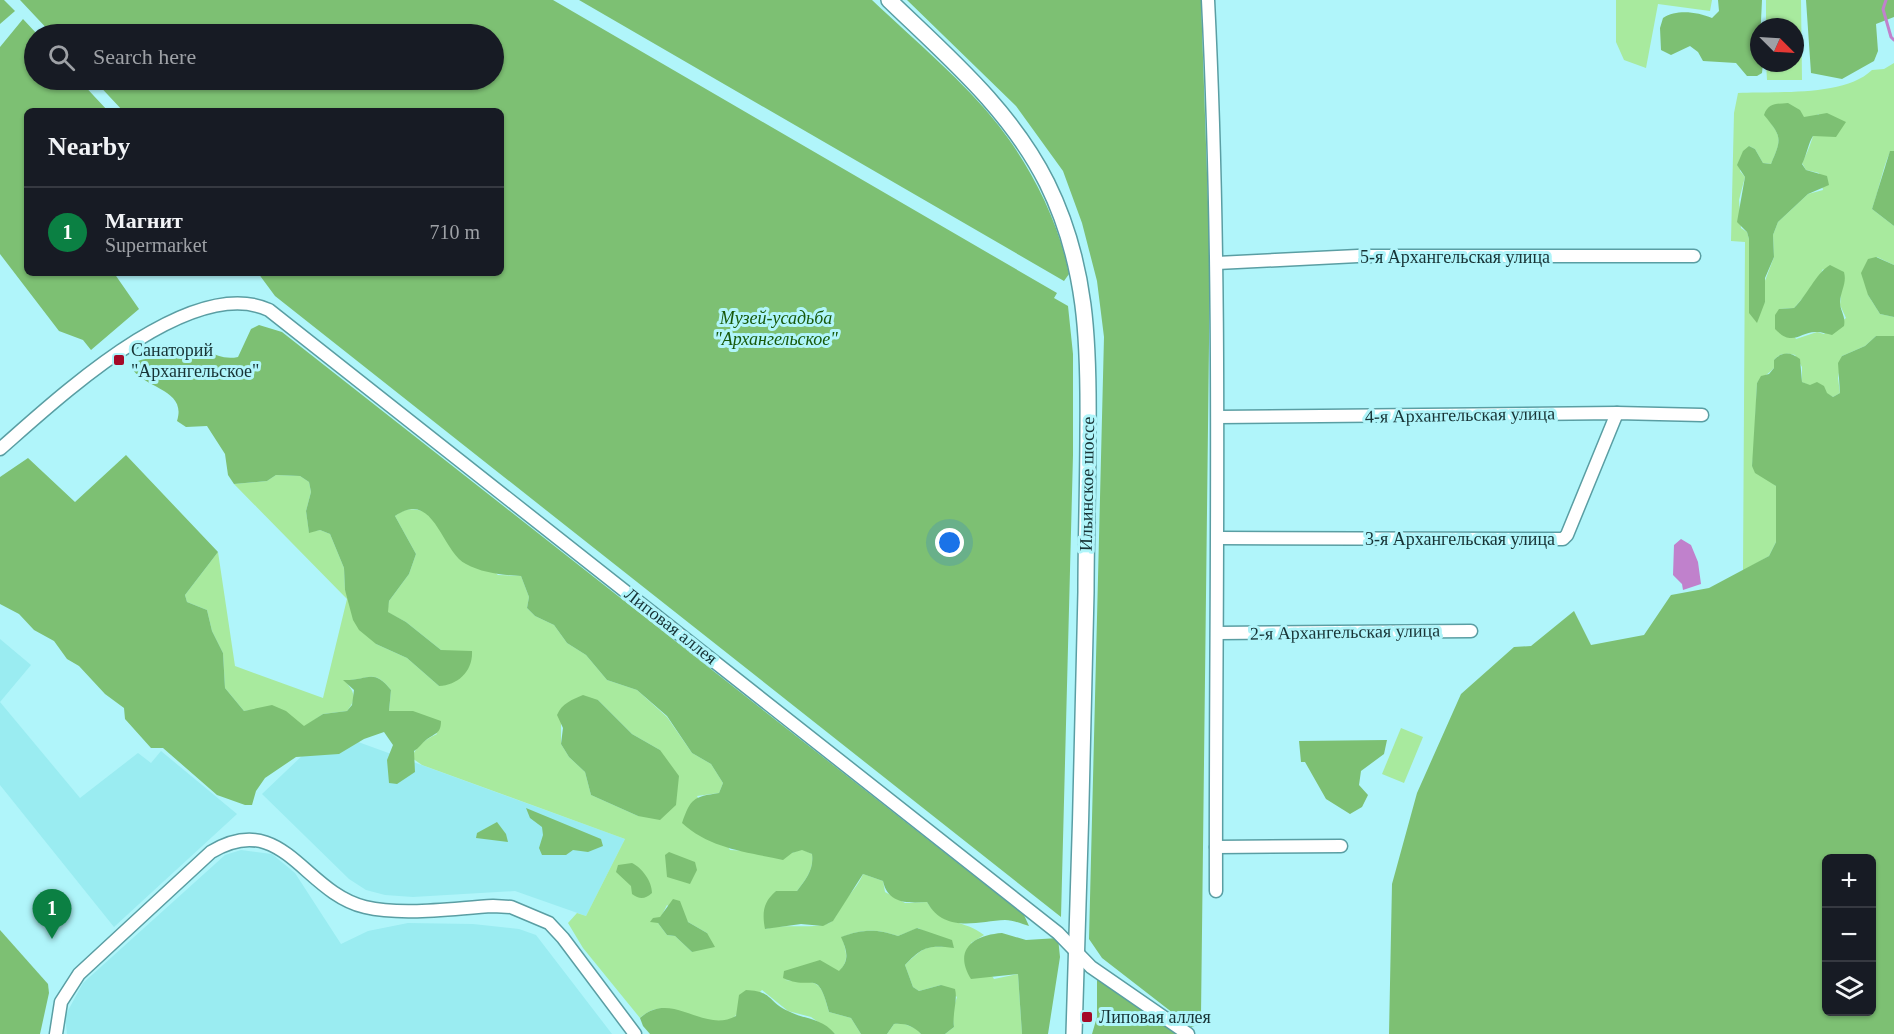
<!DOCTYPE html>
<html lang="en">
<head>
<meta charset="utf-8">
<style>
	:root { --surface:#171b24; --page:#20242c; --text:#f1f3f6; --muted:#9ea1a6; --line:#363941; --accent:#0b8043 }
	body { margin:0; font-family:"Times New Roman",serif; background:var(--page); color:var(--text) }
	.controls { position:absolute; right:18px; bottom:18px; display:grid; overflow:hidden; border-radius:9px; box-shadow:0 2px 4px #0004 }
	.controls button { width:54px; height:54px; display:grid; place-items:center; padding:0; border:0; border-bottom:2px solid var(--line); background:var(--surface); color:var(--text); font:30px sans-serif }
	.compass { position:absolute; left:1750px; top:18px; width:54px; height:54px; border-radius:50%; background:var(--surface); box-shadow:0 2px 4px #0004; rotate:114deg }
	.you { position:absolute; left:950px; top:543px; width:21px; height:21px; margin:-15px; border:4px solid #fff; border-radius:50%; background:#1a73e8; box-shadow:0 0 0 9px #1a73e833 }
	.badge { display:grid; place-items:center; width:39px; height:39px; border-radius:50%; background:var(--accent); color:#fff; font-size:20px; font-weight:700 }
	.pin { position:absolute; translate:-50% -50px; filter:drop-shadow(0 2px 3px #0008) }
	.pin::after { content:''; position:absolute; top:32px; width:21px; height:18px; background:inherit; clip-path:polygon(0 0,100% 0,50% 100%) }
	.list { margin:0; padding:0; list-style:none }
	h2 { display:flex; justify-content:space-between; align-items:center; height:78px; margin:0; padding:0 24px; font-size:26px }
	h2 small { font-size:20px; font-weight:400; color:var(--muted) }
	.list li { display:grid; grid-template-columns:39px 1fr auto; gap:18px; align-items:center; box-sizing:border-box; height:90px; padding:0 24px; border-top:2px solid var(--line) }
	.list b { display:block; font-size:22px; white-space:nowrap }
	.list p { margin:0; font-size:20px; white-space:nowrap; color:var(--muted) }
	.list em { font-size:20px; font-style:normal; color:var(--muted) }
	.icon { flex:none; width:33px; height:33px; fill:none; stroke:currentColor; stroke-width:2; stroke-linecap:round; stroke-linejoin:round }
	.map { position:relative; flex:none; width:1894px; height:1034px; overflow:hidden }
	.search { position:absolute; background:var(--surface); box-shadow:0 2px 4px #0004; left:24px; top:24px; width:480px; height:66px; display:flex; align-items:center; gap:15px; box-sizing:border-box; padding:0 21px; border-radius:33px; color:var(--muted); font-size:22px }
	.panel { position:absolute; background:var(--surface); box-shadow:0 2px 4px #0004; left:24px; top:108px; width:480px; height:168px; border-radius:9px }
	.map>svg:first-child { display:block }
	.built { fill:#9aecf1 }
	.green { fill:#a8ea9e; fill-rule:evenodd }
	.forest { fill:#7dc073; fill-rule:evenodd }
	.water { fill:#c081cc }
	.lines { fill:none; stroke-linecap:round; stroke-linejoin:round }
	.stream { stroke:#c081cc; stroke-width:3 }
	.minor-casing { stroke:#5a9ea3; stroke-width:15 }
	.major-casing { stroke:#5a9ea3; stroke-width:18 }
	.minor { stroke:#fff; stroke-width:12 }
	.major { stroke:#fff; stroke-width:15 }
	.poi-dot { fill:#a50a28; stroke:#b0f5fa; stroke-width:2 }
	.labels { text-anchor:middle; stroke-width:6; stroke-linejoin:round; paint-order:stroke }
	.street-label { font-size:18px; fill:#173335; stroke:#b0f5fa }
	.park-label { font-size:18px; font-style:italic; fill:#17590a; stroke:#b0f5fa }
	.poi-label { font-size:18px; fill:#173335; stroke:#b0f5fa; text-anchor:start }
</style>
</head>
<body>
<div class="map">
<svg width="1894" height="1034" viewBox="0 0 1894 1034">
	<rect width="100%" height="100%" fill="#b0f5fa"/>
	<g class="built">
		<polygon points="0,639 31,665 0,702 80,798 138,753 151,763 161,751 237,814 114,927 0,785"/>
		<polygon points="328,731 625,839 586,916 515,891 413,897 385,895 366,890 349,879 262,794"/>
		<polygon points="241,850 272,854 295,873 341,944 368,931 408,923 473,924 519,929 536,935 612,1034 67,1034 65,1016 83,983 225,855"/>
	</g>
	<g class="green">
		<polygon points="1616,0 1712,0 1710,11 1658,4 1646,68 1624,60 1616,42"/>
		<polygon points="1766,0 1801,0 1802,80 1767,80 1766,63 1795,63 1795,27 1766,27"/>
		<path d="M 1894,63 L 1894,151 L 1890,152 C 1882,170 1879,190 1872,209 L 1894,226 L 1894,265 L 1877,257 L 1868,295 L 1880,314 L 1894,317 L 1894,336 L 1876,336 L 1865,346 L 1842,356 L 1838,378 L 1840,393 L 1833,397 L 1802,382 L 1802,367 L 1795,355 C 1786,353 1780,353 1774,360 L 1774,368 C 1768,375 1762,376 1757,383 L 1754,451 L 1752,466 L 1776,486 L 1776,542 L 1769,556 L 1743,571 L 1745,242 L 1731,241 L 1734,113 L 1738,93 C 1776,91 1844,97 1872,70 L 1884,69 ZM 1819,114 C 1815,131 1810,148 1802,163 L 1806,170 L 1819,173 L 1823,190 L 1808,194 L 1778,222 L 1773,235 L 1774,257 L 1763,286 L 1765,302 L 1749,313 L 1749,239 L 1747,232 L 1741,228 L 1739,200 L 1745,177 L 1740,171 L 1749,146 L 1755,149 L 1763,163 L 1771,164 C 1782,138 1782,138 1765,115 L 1811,118 ZM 1823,269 L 1841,295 L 1840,305 L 1846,318 L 1824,334 L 1817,332 L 1796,339 L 1779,309 L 1794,308 L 1816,283 Z"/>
		<path d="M 276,475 L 300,476 L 309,482 L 311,492 L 306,511 L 309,532 L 320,530 L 330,534 L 344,568 L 345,590 L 376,644 L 407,658 L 439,686 L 441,650 L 406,622 L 387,612 L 389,601 L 409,574 L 416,554 L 395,516 C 406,508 413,508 425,512 L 498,575 L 521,576 L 529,597 L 527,608 L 535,616 L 554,625 L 567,643 L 586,655 L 607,680 L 637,690 L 667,717 L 692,753 L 711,764 L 723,783 L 719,793 L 697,796 L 730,850 L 792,853 L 802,849 L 812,854 C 814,870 806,879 797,891 L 776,891 L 766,929 C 781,923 820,930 831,922 C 837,917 839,908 844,902 C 851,892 858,886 863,874 L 883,881 L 885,892 L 905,903 L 927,902 C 939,924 966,920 984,935 L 971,943 L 994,979 L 1018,974 L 1022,1034 L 945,1034 L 954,1027 L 952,1012 L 957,997 L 941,985 L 919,991 L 913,987 L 905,965 C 927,944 926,947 954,947 L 918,928 L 898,936 C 876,929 864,929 842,937 C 846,951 850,960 839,972 L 785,980 C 818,983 820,977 829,1012 L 851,1018 L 861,1034 L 835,1034 L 811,1017 L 788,1011 L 762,990 L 730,1021 C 720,1021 706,1024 697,1022 C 676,1016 663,998 640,1018 L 583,948 L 568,923 L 577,913 L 586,916 L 625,839 L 422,765 L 412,758 C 415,746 426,739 437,734 C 422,711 415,711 389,711 L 391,690 C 373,667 369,681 344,680 C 354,691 358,698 347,711 L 323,714 L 304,727 C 277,704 277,706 244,711 L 225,688 L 223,653 L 212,631 L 207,610 L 187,602 L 185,595 L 218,552 L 235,666 L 323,698 L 347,599 L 234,484 L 267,481 ZM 598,700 L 632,734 L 660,750 L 638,816 L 591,795 L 585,772 L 569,757 L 561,744 L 561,720 ZM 667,905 L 688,922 L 707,933 L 692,952 L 675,936 L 667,935 L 658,923 Z"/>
		<polygon points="1401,728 1423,737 1404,783 1382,774"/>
		<polygon points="902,1023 917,1029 921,1034 887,1034 894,1024"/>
	</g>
	<g class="forest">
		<polygon points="0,0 4,0 15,11 0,24"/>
		<polygon points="20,0 553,0 1057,293 1054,298 1068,306 1073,354 1073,455 1061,917 275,296 258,273 501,273 501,111 123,111 94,80 494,80 494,34 52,34"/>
		<path d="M 579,0 L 872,0 C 912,38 966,83 999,126 C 1031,167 1059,222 1069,274 L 1064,281 Z"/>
		<polygon points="907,0 1201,0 1210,260 1201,1015 1198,1025 1191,1027 1102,958 1089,939 1104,337 1097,281 1082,223 1063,171 1016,106"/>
		<path d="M 1718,0 L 1762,0 L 1759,63 L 1763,63 L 1762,73 L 1757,76 L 1747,76 L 1736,63 L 1703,61 L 1698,52 L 1690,46 L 1671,55 L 1661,50 L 1660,28 L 1663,18 C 1677,9 1697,12 1712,18 L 1719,11 Z"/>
		<polygon points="1806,0 1894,0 1894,17 1876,24 1878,51 1874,61 1842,79 1811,73"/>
		<polygon points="23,19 37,34 34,34 34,80 79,80 108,111 27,111 27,273 114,273 139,309 91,350 83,340 59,331 0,254 0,47"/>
		<path d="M 1788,103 L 1800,110 L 1804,117 L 1827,113 L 1846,122 L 1836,137 L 1813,136 C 1808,144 1807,154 1802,164 L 1806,170 L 1827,176 L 1829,185 L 1808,194 L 1778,222 L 1773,235 L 1774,257 L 1765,278 L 1765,302 L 1757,323 L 1749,313 L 1749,239 L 1747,232 L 1737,222 L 1745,177 L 1737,165 L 1743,151 L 1749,146 L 1755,149 L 1763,163 L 1771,164 C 1782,138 1782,137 1764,115 C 1768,103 1776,104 1788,103 Z"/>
		<polygon points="1890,151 1894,151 1894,226 1872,209"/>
		<polygon points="1876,257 1894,265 1894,317 1880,314 1868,295 1861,273 1868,259"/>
		<path d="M 1830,265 L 1844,272 C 1847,283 1841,290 1840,302 C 1840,311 1846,316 1844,326 L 1832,335 C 1827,334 1822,332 1817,332 C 1800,331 1793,348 1775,329 L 1775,315 L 1779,309 L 1794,308 C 1806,297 1816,273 1830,265 Z"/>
		<path d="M 259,325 L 282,332 L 1024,915 L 1029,926 C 1022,924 1013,920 1005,920 C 978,921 945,934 927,902 C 907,903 888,904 883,881 L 863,874 L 833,921 L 823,926 L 801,924 L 765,929 C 762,913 763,902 776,891 L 797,891 C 806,879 814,870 812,854 L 802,850 L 792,853 L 783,860 C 748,852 710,849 682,823 C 691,798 693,797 719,793 L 723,783 L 711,764 L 692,753 L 667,716 L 637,690 L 607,680 L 586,655 L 567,643 L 554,625 L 535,616 L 527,608 L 529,597 L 521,576 C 503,575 482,573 466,564 C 441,551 434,488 395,516 L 416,554 L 409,574 L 389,601 L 388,612 L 406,622 L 441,650 L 472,651 C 473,671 458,685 439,686 L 407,658 L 376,644 L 359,630 L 353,620 L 345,590 L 344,568 L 330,534 L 320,530 L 309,533 L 306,511 L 311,492 L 309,482 L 300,476 L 276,475 L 267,481 L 234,484 L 228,475 L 225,454 L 207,426 L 186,427 L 177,421 C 187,390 147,389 133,370 L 138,361 C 148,357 157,360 166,356 C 173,354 180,346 188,345 C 202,343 215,362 238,357 L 251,329 Z"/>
		<path d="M 1876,336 L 1894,336 L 1894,1034 L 1389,1034 L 1392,884 L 1417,793 L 1461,694 L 1514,647 L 1531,646 L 1574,611 L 1591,645 L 1644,635 L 1671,595 L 1709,588 L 1769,556 L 1776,542 L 1776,486 L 1755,473 L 1752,466 L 1757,383 L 1761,376 L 1769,374 L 1774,368 L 1774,360 C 1782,351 1791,352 1800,359 L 1802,382 L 1810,385 L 1817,382 L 1824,386 L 1827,393 L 1833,397 L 1840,393 L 1838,363 L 1842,356 L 1865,346 ZM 1826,858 L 1872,858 L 1872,1012 L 1826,1012 Z"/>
		<path d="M 126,455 L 218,552 L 185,595 L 187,602 L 207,610 L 212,631 L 223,653 L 225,688 L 244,711 L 272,705 L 286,711 L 304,726 L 323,714 L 347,711 L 352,705 L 354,690 L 343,680 C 368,681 373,667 391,690 L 389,711 L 413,711 L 441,721 C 441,734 435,733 426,740 C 422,743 419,748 414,751 L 415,772 L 397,784 L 389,783 L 387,760 L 393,745 L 384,732 L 364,739 L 339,754 L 296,757 L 265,778 L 256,791 L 252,805 L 245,805 L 217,795 L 163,748 L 151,748 L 125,719 L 124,708 L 105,694 L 79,666 L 67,659 L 54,641 L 34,630 L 19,614 L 0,604 L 0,477 L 28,458 L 75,502 Z"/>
		<path d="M 583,695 L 598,700 L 632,734 L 660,750 L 679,776 L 676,805 L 660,820 L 638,816 L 591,795 L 585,772 L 569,757 L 561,744 L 563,728 L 557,715 C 562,703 572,700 583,695 Z"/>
		<polygon points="1387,740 1384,754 1361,771 1359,785 1368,795 1362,807 1350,814 1326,799 1305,762 1301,762 1299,741"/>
		<polygon points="526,808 601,839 603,846 588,852 573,850 566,855 542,855 539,848 543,835 542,827 530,818"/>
		<polygon points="497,822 506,834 508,842 476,838 477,833"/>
		<polygon points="669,852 695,862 697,870 690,884 667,877 665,855"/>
		<path d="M 632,863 C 642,868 652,881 652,893 C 645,899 640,900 632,894 L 631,886 L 616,872 L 618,865 Z"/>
		<polygon points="673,899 680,901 688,922 707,933 715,947 692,952 675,936 667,935 658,923 650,922 653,918 660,917"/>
		<path d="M 917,928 L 952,940 L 954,948 C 929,945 923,946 905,965 L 913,987 L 919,991 L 941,985 L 955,989 C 958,1000 952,1013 954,1027 L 945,1034 L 921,1034 C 914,1026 904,1023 894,1024 L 887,1034 L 861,1034 L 851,1018 L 829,1012 C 817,966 814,992 783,978 L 784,971 L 820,960 L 839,971 C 850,961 847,950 841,937 C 864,929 876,929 898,936 Z"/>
		<polygon points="0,930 48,984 49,993 40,1034 0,1034"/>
		<path d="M 1002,933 L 1026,940 L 1058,938 L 1060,957 L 1048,1034 L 1022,1034 L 1018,974 L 971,979 C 953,950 973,935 1002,933 Z"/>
		<polygon points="1097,980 1106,983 1181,1034 1092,1034 1097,1017"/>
		<path d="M 746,990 C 773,991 768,1002 788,1011 C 805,1020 821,1017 835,1034 L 650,1034 L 643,1026 L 640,1018 C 672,989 703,1034 736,1016 L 739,995 Z"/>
	</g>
	<polygon class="water" points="1681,539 1691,545 1698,562 1701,584 1683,590 1682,584 1673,575 1674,545"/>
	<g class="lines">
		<polyline class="stream" points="1886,0 1883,9 1891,37 1894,40"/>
		<defs>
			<g id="minor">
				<path d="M 1208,0 C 1223,297 1215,594 1216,891"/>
				<polyline points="1217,263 1358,256 1694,256"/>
				<polyline points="1218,417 1617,413 1702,415"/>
				<path d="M 0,449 C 55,401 190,273 269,310 L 1058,933 L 1091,967 L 1188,1034"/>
				<polyline points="1219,538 1563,539 1567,535 1617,413"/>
				<polyline points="1218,633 1471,631"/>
				<polyline points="1216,847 1341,846"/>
				<path d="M 56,1034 L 61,1002 L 79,974 L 211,852 C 283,809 303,892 365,907 C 403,916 454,908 493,906 L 511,907 L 549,923 L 563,938 L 635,1034"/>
			</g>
			<path id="major" d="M 889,0 C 947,56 1010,109 1047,183 C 1087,264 1089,343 1088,431 C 1088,485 1086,538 1086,592 C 1083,739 1079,887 1074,1034"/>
		</defs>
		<use href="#minor" class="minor-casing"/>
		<use href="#major" class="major-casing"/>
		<use href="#minor" class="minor"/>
		<use href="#major" class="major"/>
	</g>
	<g class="poi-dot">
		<rect x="113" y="354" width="12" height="12" rx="3"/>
		<rect x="1081" y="1011" width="12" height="12" rx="3"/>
	</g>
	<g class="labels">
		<g class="street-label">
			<text x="1455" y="263">5-я Архангельская улица</text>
			<text transform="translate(1460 415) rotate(-1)" y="6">4-я Архангельская улица</text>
			<text transform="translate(1087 484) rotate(-89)" y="6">Ильинское шоссе</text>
			<text x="1460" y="545">3-я Архангельская улица</text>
			<text transform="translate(671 626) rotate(38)" y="6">Липовая аллея</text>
			<text transform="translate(1345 632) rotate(-1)" y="6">2-я Архангельская улица</text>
		</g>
		<g class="park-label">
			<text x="776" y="324">Музей-усадьба<tspan x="776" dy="21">"Архангельское"</tspan></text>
		</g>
		<g class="poi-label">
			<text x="131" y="356">Санаторий<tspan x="131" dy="21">"Архангельское"</tspan></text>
			<text x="1099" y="1023">Липовая аллея</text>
		</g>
	</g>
</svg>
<div class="controls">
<button>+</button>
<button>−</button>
<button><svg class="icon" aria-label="layers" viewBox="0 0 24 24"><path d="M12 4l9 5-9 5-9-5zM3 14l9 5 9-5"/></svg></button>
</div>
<svg class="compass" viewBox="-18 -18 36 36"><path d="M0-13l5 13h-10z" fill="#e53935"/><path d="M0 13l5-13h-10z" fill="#9ea1a6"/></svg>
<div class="you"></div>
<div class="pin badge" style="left:52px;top:939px">1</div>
<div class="search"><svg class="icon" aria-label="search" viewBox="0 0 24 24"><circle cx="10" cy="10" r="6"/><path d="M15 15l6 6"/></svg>Search here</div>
<section class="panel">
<h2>Nearby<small></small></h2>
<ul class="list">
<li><span class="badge">1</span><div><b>Магнит</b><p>Supermarket</p></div><em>710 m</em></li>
</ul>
</section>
</div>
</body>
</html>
